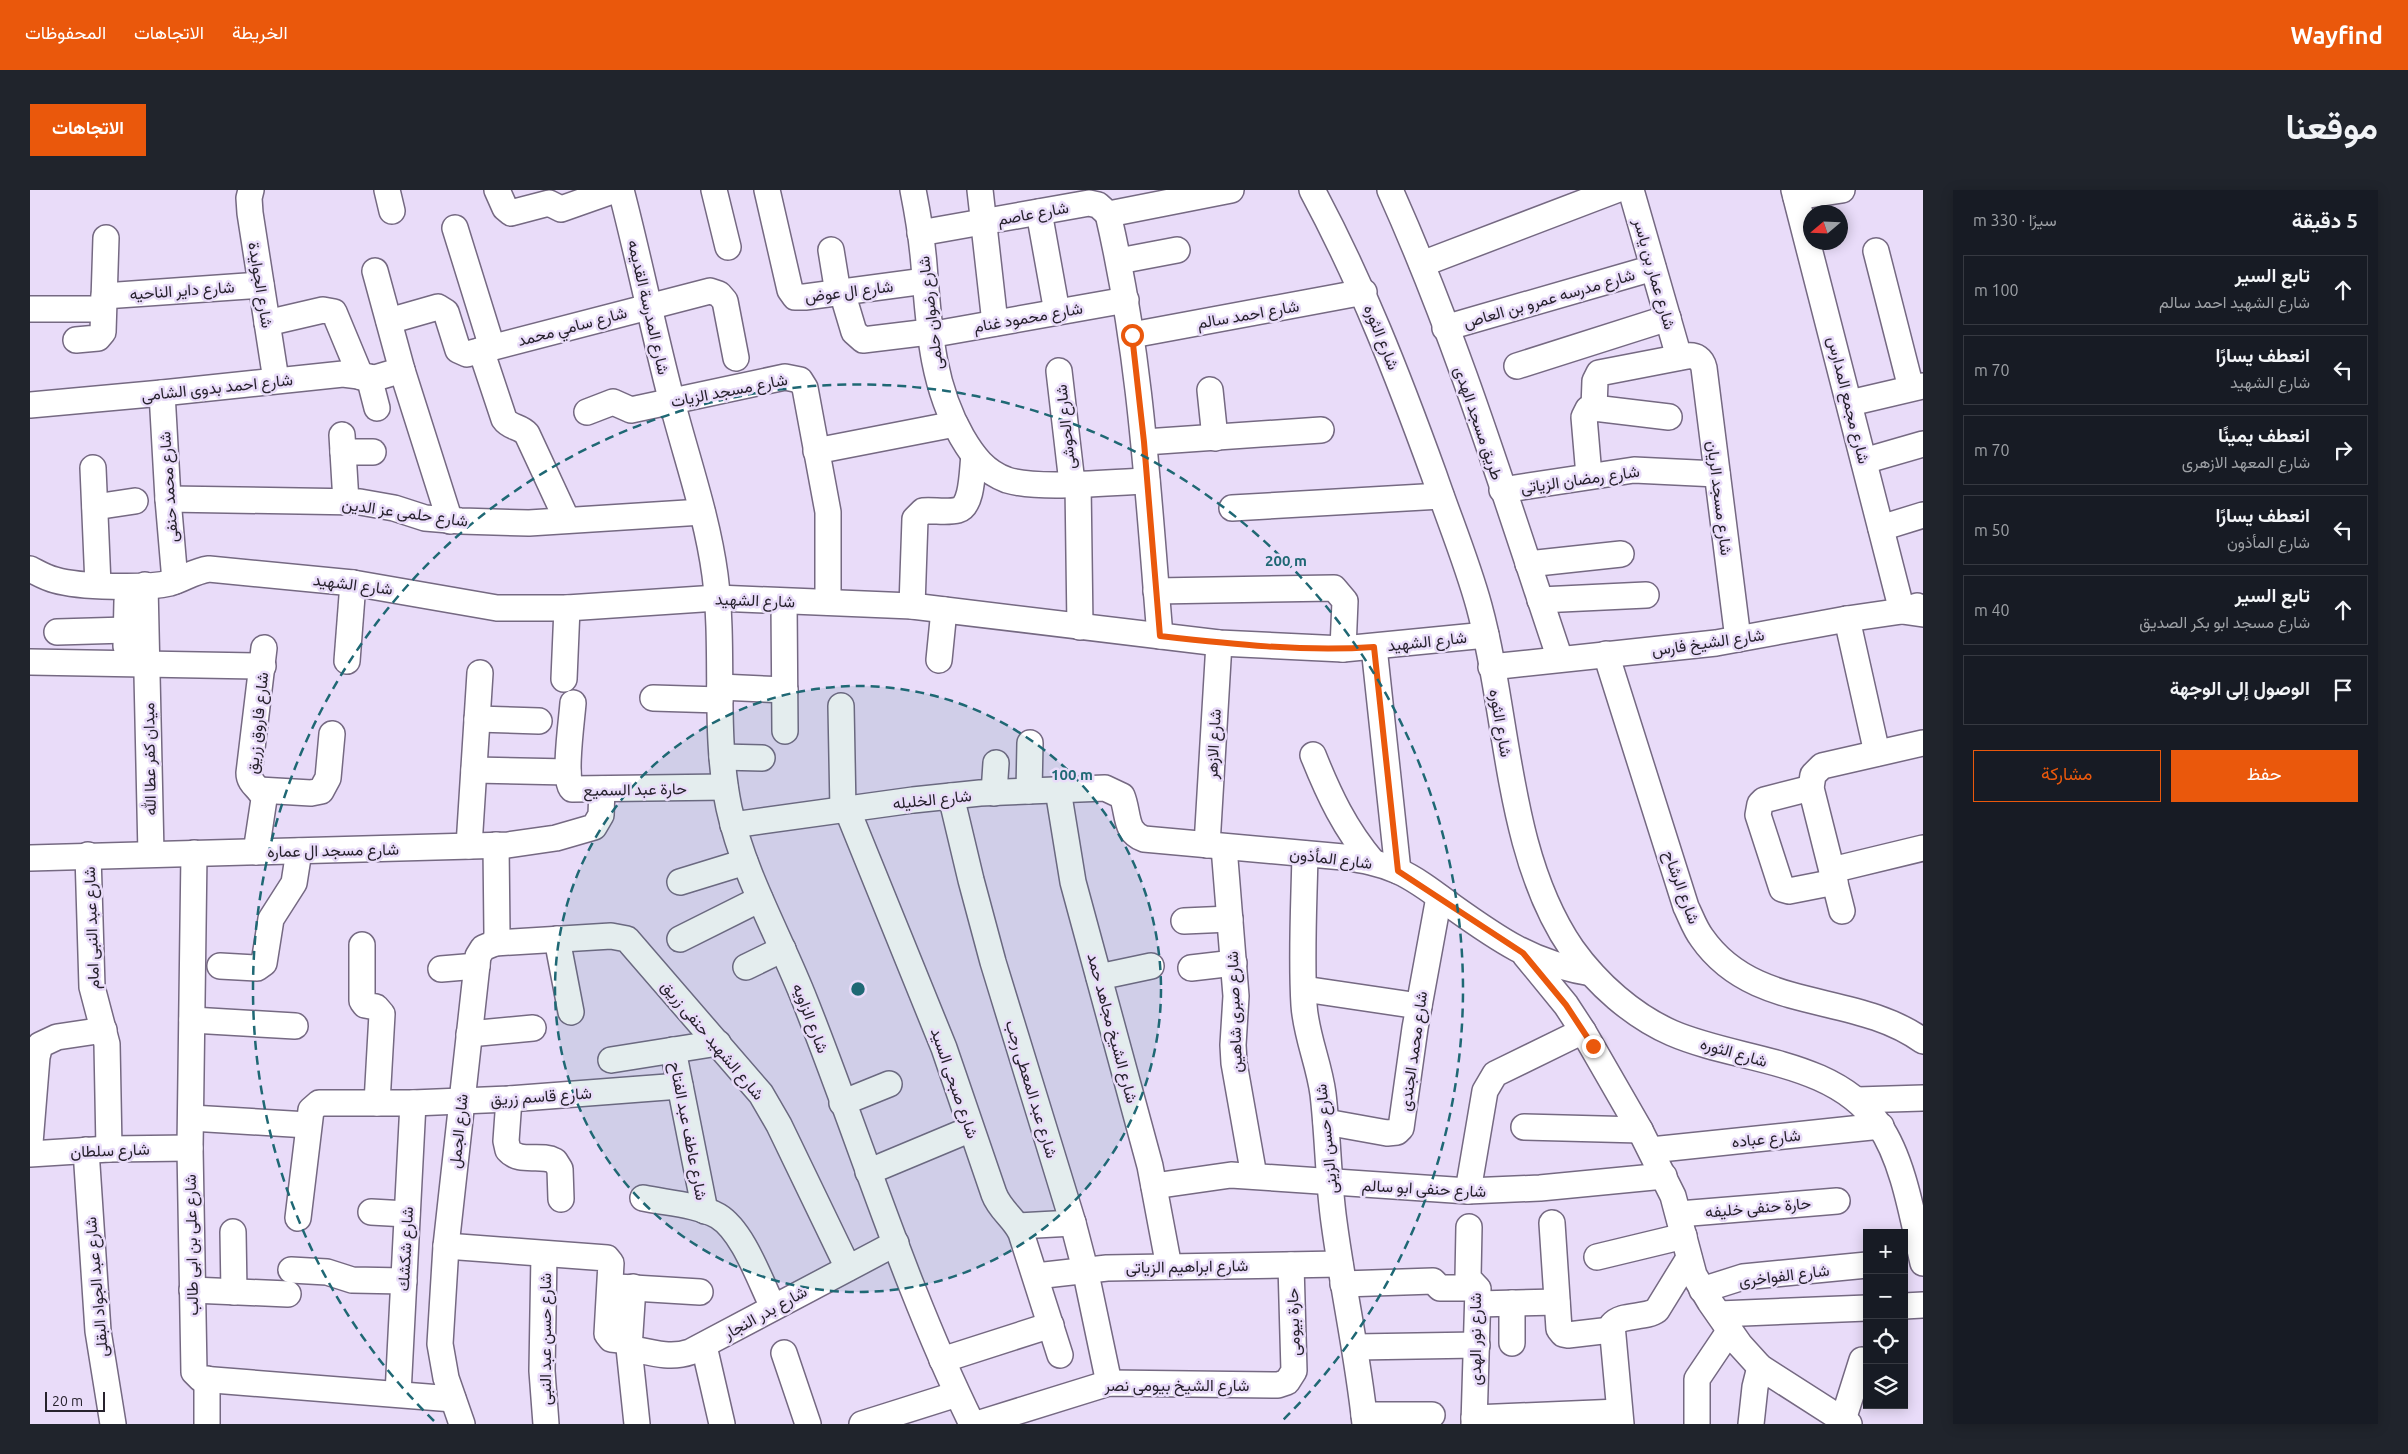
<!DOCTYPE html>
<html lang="ar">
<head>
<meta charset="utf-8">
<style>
	:root { --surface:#171b24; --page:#20242c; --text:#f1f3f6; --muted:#9ea1a6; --line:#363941; --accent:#ea580c }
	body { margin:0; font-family:Ubuntu,Vazirmatn,sans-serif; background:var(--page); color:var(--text); direction:rtl }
	.controls { position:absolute; right:15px; bottom:15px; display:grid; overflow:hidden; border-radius:0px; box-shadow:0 2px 12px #0003 }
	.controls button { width:45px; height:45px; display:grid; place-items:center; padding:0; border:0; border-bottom:1px solid var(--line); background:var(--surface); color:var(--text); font:25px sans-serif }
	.compass { position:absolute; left:1773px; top:15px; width:45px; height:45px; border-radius:50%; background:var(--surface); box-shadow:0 2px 12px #0003; rotate:251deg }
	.scale { position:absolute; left:15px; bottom:12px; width:60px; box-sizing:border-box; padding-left:5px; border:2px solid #27222d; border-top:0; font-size:14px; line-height:18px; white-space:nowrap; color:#27222d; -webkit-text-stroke:4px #e9dcf9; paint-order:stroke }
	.stop { position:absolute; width:15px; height:15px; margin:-11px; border:4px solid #ea580c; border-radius:50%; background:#fff }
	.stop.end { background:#ea580c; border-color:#fff; box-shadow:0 1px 5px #0008 }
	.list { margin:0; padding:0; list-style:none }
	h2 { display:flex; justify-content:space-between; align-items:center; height:65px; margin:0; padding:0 20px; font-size:21px }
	h2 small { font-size:16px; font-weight:400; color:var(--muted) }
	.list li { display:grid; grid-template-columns:32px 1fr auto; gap:15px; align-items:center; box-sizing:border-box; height:70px; margin:0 10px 10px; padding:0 10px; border:1px solid var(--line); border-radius:0px }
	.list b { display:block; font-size:19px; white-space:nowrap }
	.list p { margin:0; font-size:16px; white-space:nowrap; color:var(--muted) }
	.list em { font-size:16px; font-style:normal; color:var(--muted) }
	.actions { display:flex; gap:10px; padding:15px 20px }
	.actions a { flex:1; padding:11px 0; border:1px solid var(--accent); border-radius:0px; text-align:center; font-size:18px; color:var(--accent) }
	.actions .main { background:var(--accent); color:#fff }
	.icon { flex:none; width:28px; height:28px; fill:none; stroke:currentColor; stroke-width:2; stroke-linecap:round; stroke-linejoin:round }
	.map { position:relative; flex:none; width:1893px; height:1234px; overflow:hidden; direction:ltr; border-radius:0px }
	header { display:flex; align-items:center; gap:30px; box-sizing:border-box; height:70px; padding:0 25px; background:var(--accent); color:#fff }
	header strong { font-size:24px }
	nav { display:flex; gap:28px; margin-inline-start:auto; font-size:18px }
	.intro { display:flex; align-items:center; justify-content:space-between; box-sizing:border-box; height:120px; padding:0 30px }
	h1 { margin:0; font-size:35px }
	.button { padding:12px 22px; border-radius:0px; background:var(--accent); color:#fff; font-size:18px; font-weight:700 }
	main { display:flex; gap:30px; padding:0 30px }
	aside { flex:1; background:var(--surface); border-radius:0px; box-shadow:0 2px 12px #0003 }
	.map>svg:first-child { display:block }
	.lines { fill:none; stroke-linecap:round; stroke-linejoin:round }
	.minor-casing { stroke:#756982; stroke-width:28 }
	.minor { stroke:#fff; stroke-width:25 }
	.route { stroke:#ea580c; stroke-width:6 }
	.ring { fill:none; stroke:#1f6874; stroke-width:2.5; stroke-dasharray:9 6 }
	.labels { text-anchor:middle; stroke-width:5; stroke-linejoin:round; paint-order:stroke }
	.street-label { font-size:16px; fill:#27222d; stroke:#e9dcf9 }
	.centre { fill:#1f6874; stroke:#e9dcf9; stroke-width:2.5 }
	.ring-label { font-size:15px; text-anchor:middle; font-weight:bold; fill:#1f6874; stroke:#e9dcf9; stroke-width:5; stroke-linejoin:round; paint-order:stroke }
</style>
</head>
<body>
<header>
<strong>Wayfind</strong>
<nav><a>الخريطة</a><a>الاتجاهات</a><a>المحفوظات</a></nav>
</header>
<div class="intro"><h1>موقعنا</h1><a class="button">الاتجاهات</a></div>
<main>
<aside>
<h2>5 دقيقة<small>سيرًا · 330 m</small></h2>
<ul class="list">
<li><svg class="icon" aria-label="ahead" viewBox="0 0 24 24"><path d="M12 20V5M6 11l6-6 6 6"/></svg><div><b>تابع السير</b><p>شارع الشهيد احمد سالم</p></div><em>100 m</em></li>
<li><svg class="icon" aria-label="left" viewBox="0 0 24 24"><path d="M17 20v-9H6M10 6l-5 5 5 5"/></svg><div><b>انعطف يسارًا</b><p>شارع الشهيد</p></div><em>70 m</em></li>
<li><svg class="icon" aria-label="right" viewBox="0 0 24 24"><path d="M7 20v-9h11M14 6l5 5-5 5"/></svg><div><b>انعطف يمينًا</b><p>شارع المعهد الازهرى</p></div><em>70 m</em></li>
<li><svg class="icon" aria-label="left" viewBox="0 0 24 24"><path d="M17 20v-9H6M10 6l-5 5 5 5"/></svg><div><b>انعطف يسارًا</b><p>شارع المأذون</p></div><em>50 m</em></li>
<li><svg class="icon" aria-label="ahead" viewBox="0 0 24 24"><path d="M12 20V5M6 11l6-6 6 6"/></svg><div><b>تابع السير</b><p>شارع مسجد ابو بكر الصديق</p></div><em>40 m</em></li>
<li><svg class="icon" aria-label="arrive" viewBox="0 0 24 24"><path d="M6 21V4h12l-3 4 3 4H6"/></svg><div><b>الوصول إلى الوجهة</b></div></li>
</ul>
<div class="actions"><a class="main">حفظ</a><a>مشاركة</a></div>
</aside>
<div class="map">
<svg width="1893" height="1234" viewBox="0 0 1893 1234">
	<rect width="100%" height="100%" fill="#e9dcf9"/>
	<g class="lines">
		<defs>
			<g id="minor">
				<polyline points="221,0 219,8 220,23 246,190"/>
				<polyline points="357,0 362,21"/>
				<polyline points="467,0 475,18 481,23 519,13 531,19 585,0"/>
				<path d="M 591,0 C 609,69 623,139 641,208 C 656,267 677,325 685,385 C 695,462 683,541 699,618 C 714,686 750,747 775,811 C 831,952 875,1098 942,1234"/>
				<polyline points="684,0 698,57"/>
				<polyline points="737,0 760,100 765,107 775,107 895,91"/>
				<path d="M 883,0 C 888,25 892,50 894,75 C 899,135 901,193 932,247 C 943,266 955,282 977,290 C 1009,300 1081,292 1117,291"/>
				<polyline points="950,0 965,133"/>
				<path d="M 1282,0 C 1332,93 1368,186 1404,285 C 1419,329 1437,372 1449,416 C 1479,526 1476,663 1542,759 C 1567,794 1603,826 1642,843 C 1709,872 1804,869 1849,935 C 1874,971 1883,1030 1893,1073"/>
				<path d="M 1360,0 C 1428,151 1477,312 1530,469"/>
				<polyline points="1601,0 1649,167"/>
				<polyline points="1764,0 1872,421 1893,424"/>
				<polyline points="1766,7 1812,0"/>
				<polyline points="1009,22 1027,122"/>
				<path d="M 1078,24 C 1111,165 1118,303 1130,446"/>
				<polyline points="425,38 462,157"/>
				<polyline points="890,43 1059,13 1068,15 1078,24 1084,23 1201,0"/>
				<polyline points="801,60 808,103"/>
				<polyline points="1846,61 1881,198"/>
				<polyline points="1089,71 1147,60"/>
				<polyline points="1392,74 1586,0"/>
				<polyline points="345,81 372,180 420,331"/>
				<polyline points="812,102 824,142 833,150 899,142"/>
				<polyline points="74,106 231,95"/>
				<polyline points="0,119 73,119"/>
				<polyline points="359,131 408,117 416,122 428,160 437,164 680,101 689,104 695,111 706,168"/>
				<polyline points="237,133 293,120 304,122 331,187"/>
				<polyline points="1415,138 1623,78"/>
				<polyline points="899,145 1096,110"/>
				<polyline points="1102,145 1334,102"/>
				<polyline points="46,150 68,148 73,142 76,48"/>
				<path d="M 451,160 L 474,229 C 480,238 490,236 497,244 L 537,330"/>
				<polyline points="1487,176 1638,128"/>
				<polyline points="1029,181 1042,293"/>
				<polyline points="339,187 347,218"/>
				<polyline points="1180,200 1185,248"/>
				<polyline points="132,203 138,309 145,391"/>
				<polyline points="1820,213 1893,196"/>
				<polyline points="0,215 132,203 313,184 345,188 372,180"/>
				<path d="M 1564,218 L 1565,191 L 1569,183 L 1657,166 C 1666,165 1672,169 1674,178 L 1708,449"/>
				<polyline points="557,222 583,212 601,220 755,187 770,190 775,198 798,322 798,412"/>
				<polyline points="312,245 316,312"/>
				<polyline points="1115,252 1291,240"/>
				<polyline points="786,261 925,234"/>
				<polyline points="313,262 343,262"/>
				<polyline points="1834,271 1893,254"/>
				<polyline points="63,278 68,395"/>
				<polyline points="1559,286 1554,227 1558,219 1564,218 1639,227"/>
				<polyline points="1048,293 1050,437"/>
				<polyline points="1472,300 1604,280 1687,284"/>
				<polyline points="138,309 330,312 364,318 395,328 431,331 499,333 672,322"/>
				<polyline points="65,317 105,311"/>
				<polyline points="1202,318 1411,306"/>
				<polyline points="1851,338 1893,325"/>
				<polyline points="1498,374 1591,364"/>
				<path d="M 0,379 C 8,383 16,388 25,390 C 49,397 115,399 140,393 C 154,389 164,381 179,379 L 323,393 L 467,418 L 537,418 L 687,408 L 882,416 L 1189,453 L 1313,459 L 1456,445"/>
				<polyline points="115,395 121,664"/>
				<polyline points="1126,401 1304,398 1315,411 1313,459"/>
				<polyline points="1510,410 1616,405"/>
				<polyline points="754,412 755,541"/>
				<path d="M 882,416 L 885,329 L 893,321 C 904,320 917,323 928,320 C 943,316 942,279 944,266"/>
				<polyline points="1817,429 1847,563"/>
				<polyline points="27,442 96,440"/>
				<polyline points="96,456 97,411"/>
				<polyline points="1344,457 1368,681"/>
				<path d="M 1576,464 L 1656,717 C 1661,727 1665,739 1672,748 C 1725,824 1824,801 1893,851"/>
				<polyline points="909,470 914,420"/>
				<polyline points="317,471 323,393"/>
				<polyline points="0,472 233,476"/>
				<polyline points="1461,477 1686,453 1817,429 1872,421 1887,416"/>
				<polyline points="534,489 537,418"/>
				<polyline points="690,497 755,500"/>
				<polyline points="623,508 690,510"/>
				<path d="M 543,513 C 542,528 533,591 542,599 L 695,597"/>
				<polyline points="811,516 813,620"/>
				<polyline points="447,529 509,531"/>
				<path d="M 1283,565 C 1299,605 1315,639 1343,672"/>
				<polyline points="692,567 732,568"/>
				<polyline points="444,580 538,582"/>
				<polyline points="1781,598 1734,610 1730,614 1728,625 1752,699 1759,701 1805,692"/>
				<polyline points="229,600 281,603 291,601 298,588 302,544"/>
				<polyline points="1028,600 1043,692 1120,976 1139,1077"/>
				<polyline points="999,601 1000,553"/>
				<polyline points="964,603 966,573"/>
				<polyline points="921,606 941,690 963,772 1043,1033 1055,1079 1079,1193"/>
				<path d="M 817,619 L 914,858 L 964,1004 C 970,1020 984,1028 991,1043 L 1030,1165"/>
				<path d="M 703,635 L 883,610 L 950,603 L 1075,598 L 1092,606 C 1099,623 1094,642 1114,649 L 1313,667 C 1332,670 1350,673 1368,681 C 1386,689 1403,702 1419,714 C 1468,749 1501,773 1561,783"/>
				<polyline points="1177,655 1189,453"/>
				<polyline points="439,656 450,483"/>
				<polyline points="1194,657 1206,806 1203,855 1204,873 1224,986"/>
				<path d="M 226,662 L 234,609 C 231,598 219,595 219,583 L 234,458"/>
				<polyline points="164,663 160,958 164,1182 171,1189 423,1209"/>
				<path d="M 1275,664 C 1274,714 1271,765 1274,815 C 1276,846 1289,873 1293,904 C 1298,946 1298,989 1304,1032 C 1313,1100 1328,1166 1335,1234"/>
				<polyline points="58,665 62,797 77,854 79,959"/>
				<polyline points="0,668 478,655 526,648 564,637 571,625 572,599"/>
				<polyline points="1802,680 1893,658"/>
				<polyline points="650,692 715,672"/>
				<polyline points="1812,721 1781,598 1783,585 1792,576 1893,553"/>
				<polyline points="1154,731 1200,729"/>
				<polyline points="527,749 541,822"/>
				<polyline points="650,749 730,709"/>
				<polyline points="465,753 581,746 597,749 731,904 749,935 818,1078"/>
				<polyline points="332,755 332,811 335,815 346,817 352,824 347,913"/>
				<polyline points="1495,765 1536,815 1553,841 1610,940 1643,1006 1664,1085 1680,1112 1710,1155 1730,1177 1819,1234"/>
				<polyline points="190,776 227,778 234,773 241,729 264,693 269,661"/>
				<polyline points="716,777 753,759"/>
				<polyline points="1161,778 1204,773"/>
				<polyline points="411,779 447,776"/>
				<polyline points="1069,787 1121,776"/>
				<polyline points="1274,799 1389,816"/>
				<polyline points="162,830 265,836"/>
				<polyline points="439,844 503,838"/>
				<polyline points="643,860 675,1021"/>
				<polyline points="581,870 688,853"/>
				<path d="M 479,909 L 476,951 L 478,960 C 490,974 510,963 525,971 L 530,979 L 531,1009"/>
				<polyline points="1827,910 1893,908"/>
				<polyline points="812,913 859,894"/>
				<polyline points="161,928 278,935"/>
				<polyline points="1296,932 1357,943 1367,942 1371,938 1385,838 1409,707"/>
				<polyline points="1494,937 1610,940"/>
				<polyline points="0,953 7,867 10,855 27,847 74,840"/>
				<polyline points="56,960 68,1141 83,1234"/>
				<polyline points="1621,960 1851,936"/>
				<polyline points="0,964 79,959 160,958"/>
				<polyline points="838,982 941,939"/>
				<polyline points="1124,996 1201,985 1438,1001 1510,998 1634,986"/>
				<polyline points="1438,1001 1455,901 1465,884 1553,841"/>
				<path d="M 613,1008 C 636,1013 666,1014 688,1026 C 713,1041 730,1091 743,1117"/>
				<polyline points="341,1022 377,1024"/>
				<polyline points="1649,1024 1807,1011"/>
				<polyline points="268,1028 281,920 289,913 383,913 479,909 650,896"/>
				<polyline points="1522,1033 1529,1139 1533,1144 1538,1145 1581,1140"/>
				<polyline points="988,1036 1043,1033"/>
				<polyline points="1439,1037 1438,1088 1448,1099 1444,1234"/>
				<polyline points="203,1042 204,1102"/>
				<polyline points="416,1056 577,1068 581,1073 577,1144 581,1149 599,1151"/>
				<polyline points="514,1064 512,1181 516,1234"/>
				<polyline points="1567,1067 1654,1046"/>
				<polyline points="261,1080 297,1082 322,1090 374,1091"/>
				<polyline points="1006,1086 1077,1078 1310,1074"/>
				<polyline points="1313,1094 1403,1091 1410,1098 1447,1098"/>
				<polyline points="587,1097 670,1102"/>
				<polyline points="603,1097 599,1158 607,1234"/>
				<polyline points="162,1100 258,1104"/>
				<polyline points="1672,1100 1713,1087 1837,1075"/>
				<polyline points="1482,1113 1482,1153"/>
				<polyline points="1448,1114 1527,1112"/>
				<polyline points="1874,1116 1893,1115"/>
				<polyline points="1689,1124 1837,1118"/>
				<polyline points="674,1156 692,1234"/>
				<polyline points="1326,1157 1447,1155"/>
				<path d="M 599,1158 C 619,1162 640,1169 660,1162 L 866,1053"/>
				<polyline points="754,1163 778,1234"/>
				<polyline points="912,1170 1021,1135"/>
				<polyline points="368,1204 383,913"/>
				<polyline points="1334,1225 1402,1225"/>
				<polyline points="1444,1228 1589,1222"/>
				<polyline points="1813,1230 1832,1170"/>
				<polyline points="177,1234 177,1189"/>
				<polyline points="432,1234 416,1188 410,1154 416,1056 448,766 453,758 465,753 467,744 466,655"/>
				<polyline points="832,1234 927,1204"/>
				<polyline points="947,1234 1079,1193 1248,1195 1257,1192 1264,1181 1261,1075"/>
				<path d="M 1591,1234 L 1582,1135 C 1592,1123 1615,1129 1627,1120 L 1659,1068"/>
				<polyline points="1667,1234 1667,1189 1700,1140"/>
				<polyline points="1721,1234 1725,1197 1730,1177"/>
			</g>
		</defs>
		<use href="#minor" class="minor-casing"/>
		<use href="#minor" class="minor"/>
	</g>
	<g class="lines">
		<path class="route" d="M 1102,145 L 1114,252 L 1130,446 C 1201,454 1273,462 1344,457 L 1368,681 L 1493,763 L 1536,815 L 1563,856"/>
	</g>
	<circle cx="828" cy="799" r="303" fill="#1f6874" fill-opacity=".12"/>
	<g class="ring">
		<circle cx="828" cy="799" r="303"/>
		<path d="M404 1231A605 605 0 1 1 1252 1231"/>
	</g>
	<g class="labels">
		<g class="street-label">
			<text transform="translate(1003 23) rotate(-10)" y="6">شارع عاصم</text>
			<text transform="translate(1625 84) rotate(74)" y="6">شارع عمار بن ياسر</text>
			<text transform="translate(231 95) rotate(81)" y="6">شارع الجوايدة</text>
			<text transform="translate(152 100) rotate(-4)" y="6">شارع داير الناحيه</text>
			<text transform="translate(819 101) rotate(-7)" y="6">شارع ال عوض</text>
			<text transform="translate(1519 108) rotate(-16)" y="6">شارع مدرسه عمرو بن العاص</text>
			<text transform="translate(619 117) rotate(77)" y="6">شارع المدرسة القديمه</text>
			<text transform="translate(900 123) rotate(-97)" y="6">شارع رضوان حلمى</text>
			<text transform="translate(1218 124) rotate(-10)" y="6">شارع احمد سالم</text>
			<text transform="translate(998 127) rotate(-10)" y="6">شارع محمود غنام</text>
			<text transform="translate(542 136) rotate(-15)" y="6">شارع سامي محمد</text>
			<text transform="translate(1352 147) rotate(68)" y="6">شارع الثوره</text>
			<text transform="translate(187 197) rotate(-6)" y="6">شارع احمد بدوى الشامى</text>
			<text transform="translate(699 200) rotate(-11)" y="6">شارع مسجد الزيات</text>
			<text transform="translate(1819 210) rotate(76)" y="6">شارع مجمع المدارس</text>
			<text transform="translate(1449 233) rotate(71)" y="6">طريق مسجد الهدى</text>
			<text transform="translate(1035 237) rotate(-96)" y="6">شارع الحوشى</text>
			<text transform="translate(1550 289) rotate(-8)" y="6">شارع رمضان الزياتى</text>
			<text transform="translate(138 297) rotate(-94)" y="6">شارع محمد حنفى</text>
			<text transform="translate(1690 308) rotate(83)" y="6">شارع مسجد الريان</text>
			<text transform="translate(375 322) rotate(8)" y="6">شارع حلمى عز الدين</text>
			<text transform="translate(323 394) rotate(7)" y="6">شارع الشهيد</text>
			<text transform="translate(725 410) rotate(2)" y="6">شارع الشهيد</text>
			<text transform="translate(1397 451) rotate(-6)" y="6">شارع الشهيد</text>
			<text transform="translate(1678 452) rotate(-8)" y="6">شارع الشيخ فارس</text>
			<text transform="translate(227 533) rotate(-84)" y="6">شارع فاروق زريق</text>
			<text transform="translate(1471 533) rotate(80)" y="6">شارع الثوره</text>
			<text transform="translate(1183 554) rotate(-87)" y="6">شارع الازهر</text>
			<text transform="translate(119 569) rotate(-91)" y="6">ميدان كفر عطا الله</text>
			<text transform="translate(605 599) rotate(-1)" y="6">حارة عبد السميع</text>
			<text transform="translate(902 609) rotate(-6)" y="6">شارع الخليله</text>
			<text transform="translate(303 660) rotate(-1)" y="6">شارع مسجد ال عماره</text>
			<text transform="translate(1301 668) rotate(7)" y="6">شارع المأذون</text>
			<text transform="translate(1652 697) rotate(70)" y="6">شارع الرشاح</text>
			<text transform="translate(61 738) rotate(-92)" y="6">شارع عبد النبى امام</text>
			<text transform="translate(1204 822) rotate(-92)" y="6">شارع صبرى شاهين</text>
			<text transform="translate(781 828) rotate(69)" y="6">شارع الزاويه</text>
			<text transform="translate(1083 838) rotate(75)" y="6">شارع الشيخ مجاهد حمد</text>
			<text transform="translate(683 850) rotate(50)" y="6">شارع الشهيد حنفى زريق</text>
			<text transform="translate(1383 861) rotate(-82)" y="6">شارع محمد الجندى</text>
			<text transform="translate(1704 862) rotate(16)" y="6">شارع الثوره</text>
			<text transform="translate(925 893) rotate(71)" y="6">شارع صبحى السيد</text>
			<text transform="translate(1002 899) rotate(73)" y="6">شارع عبد المعطى رجب</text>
			<text transform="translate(511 906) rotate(-4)" y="6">شارع قاسم زريق</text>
			<text transform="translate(428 941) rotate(-84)" y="6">شارع الجمل</text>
			<text transform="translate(659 941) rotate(79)" y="6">شارع عاطف عبد الفتاح</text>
			<text transform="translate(1736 948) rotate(-6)" y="6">شارع عباده</text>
			<text transform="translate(1296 949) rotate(-96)" y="6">شارع حسن الزينى</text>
			<text transform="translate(80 960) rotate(-2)" y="6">شارع سلطان</text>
			<text transform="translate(1394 998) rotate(3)" y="6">شارع حنفى ابو سالم</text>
			<text transform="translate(1728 1017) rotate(-5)" y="6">حارة حنفى خليفه</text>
			<text transform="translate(161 1055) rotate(-91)" y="6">شارع على بن ابى طالب</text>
			<text transform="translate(375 1059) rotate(-87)" y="6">شارع شكشك</text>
			<text transform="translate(1157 1076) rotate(-1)" y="6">شارع ابراهيم الزياتى</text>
			<text transform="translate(1754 1085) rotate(-7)" y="6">شارع الفواخرى</text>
			<text transform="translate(66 1097) rotate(-95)" y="6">شارع عبد الجواد البقلى</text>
			<text transform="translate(735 1122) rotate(-29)" y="6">شارع بدر النجار</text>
			<text transform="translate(1263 1132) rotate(-92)" y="6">حارة بيومى</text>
			<text transform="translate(515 1149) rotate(-90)" y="6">شارع حسن عبد النبى</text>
			<text transform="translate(1445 1149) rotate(-90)" y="6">شارع نور الهدى</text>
			<text x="1147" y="1201">شارع الشيخ بيومى نصر</text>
		</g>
	</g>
	<circle cx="828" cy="799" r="8" class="centre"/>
	<g class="ring-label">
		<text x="1256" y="376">200 m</text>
		<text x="1042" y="590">100 m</text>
	</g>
</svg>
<div class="controls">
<button>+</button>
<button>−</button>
<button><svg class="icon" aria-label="locate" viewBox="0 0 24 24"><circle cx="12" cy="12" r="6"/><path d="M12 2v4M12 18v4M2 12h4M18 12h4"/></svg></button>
<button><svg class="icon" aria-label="layers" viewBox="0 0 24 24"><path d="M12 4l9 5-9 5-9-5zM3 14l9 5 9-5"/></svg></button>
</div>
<svg class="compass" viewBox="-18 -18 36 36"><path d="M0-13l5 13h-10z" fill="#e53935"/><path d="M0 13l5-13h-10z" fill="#9ea1a6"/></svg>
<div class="scale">20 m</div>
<div class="stop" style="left:1102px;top:145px"></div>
<div class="stop end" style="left:1563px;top:856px"></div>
</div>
</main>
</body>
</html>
